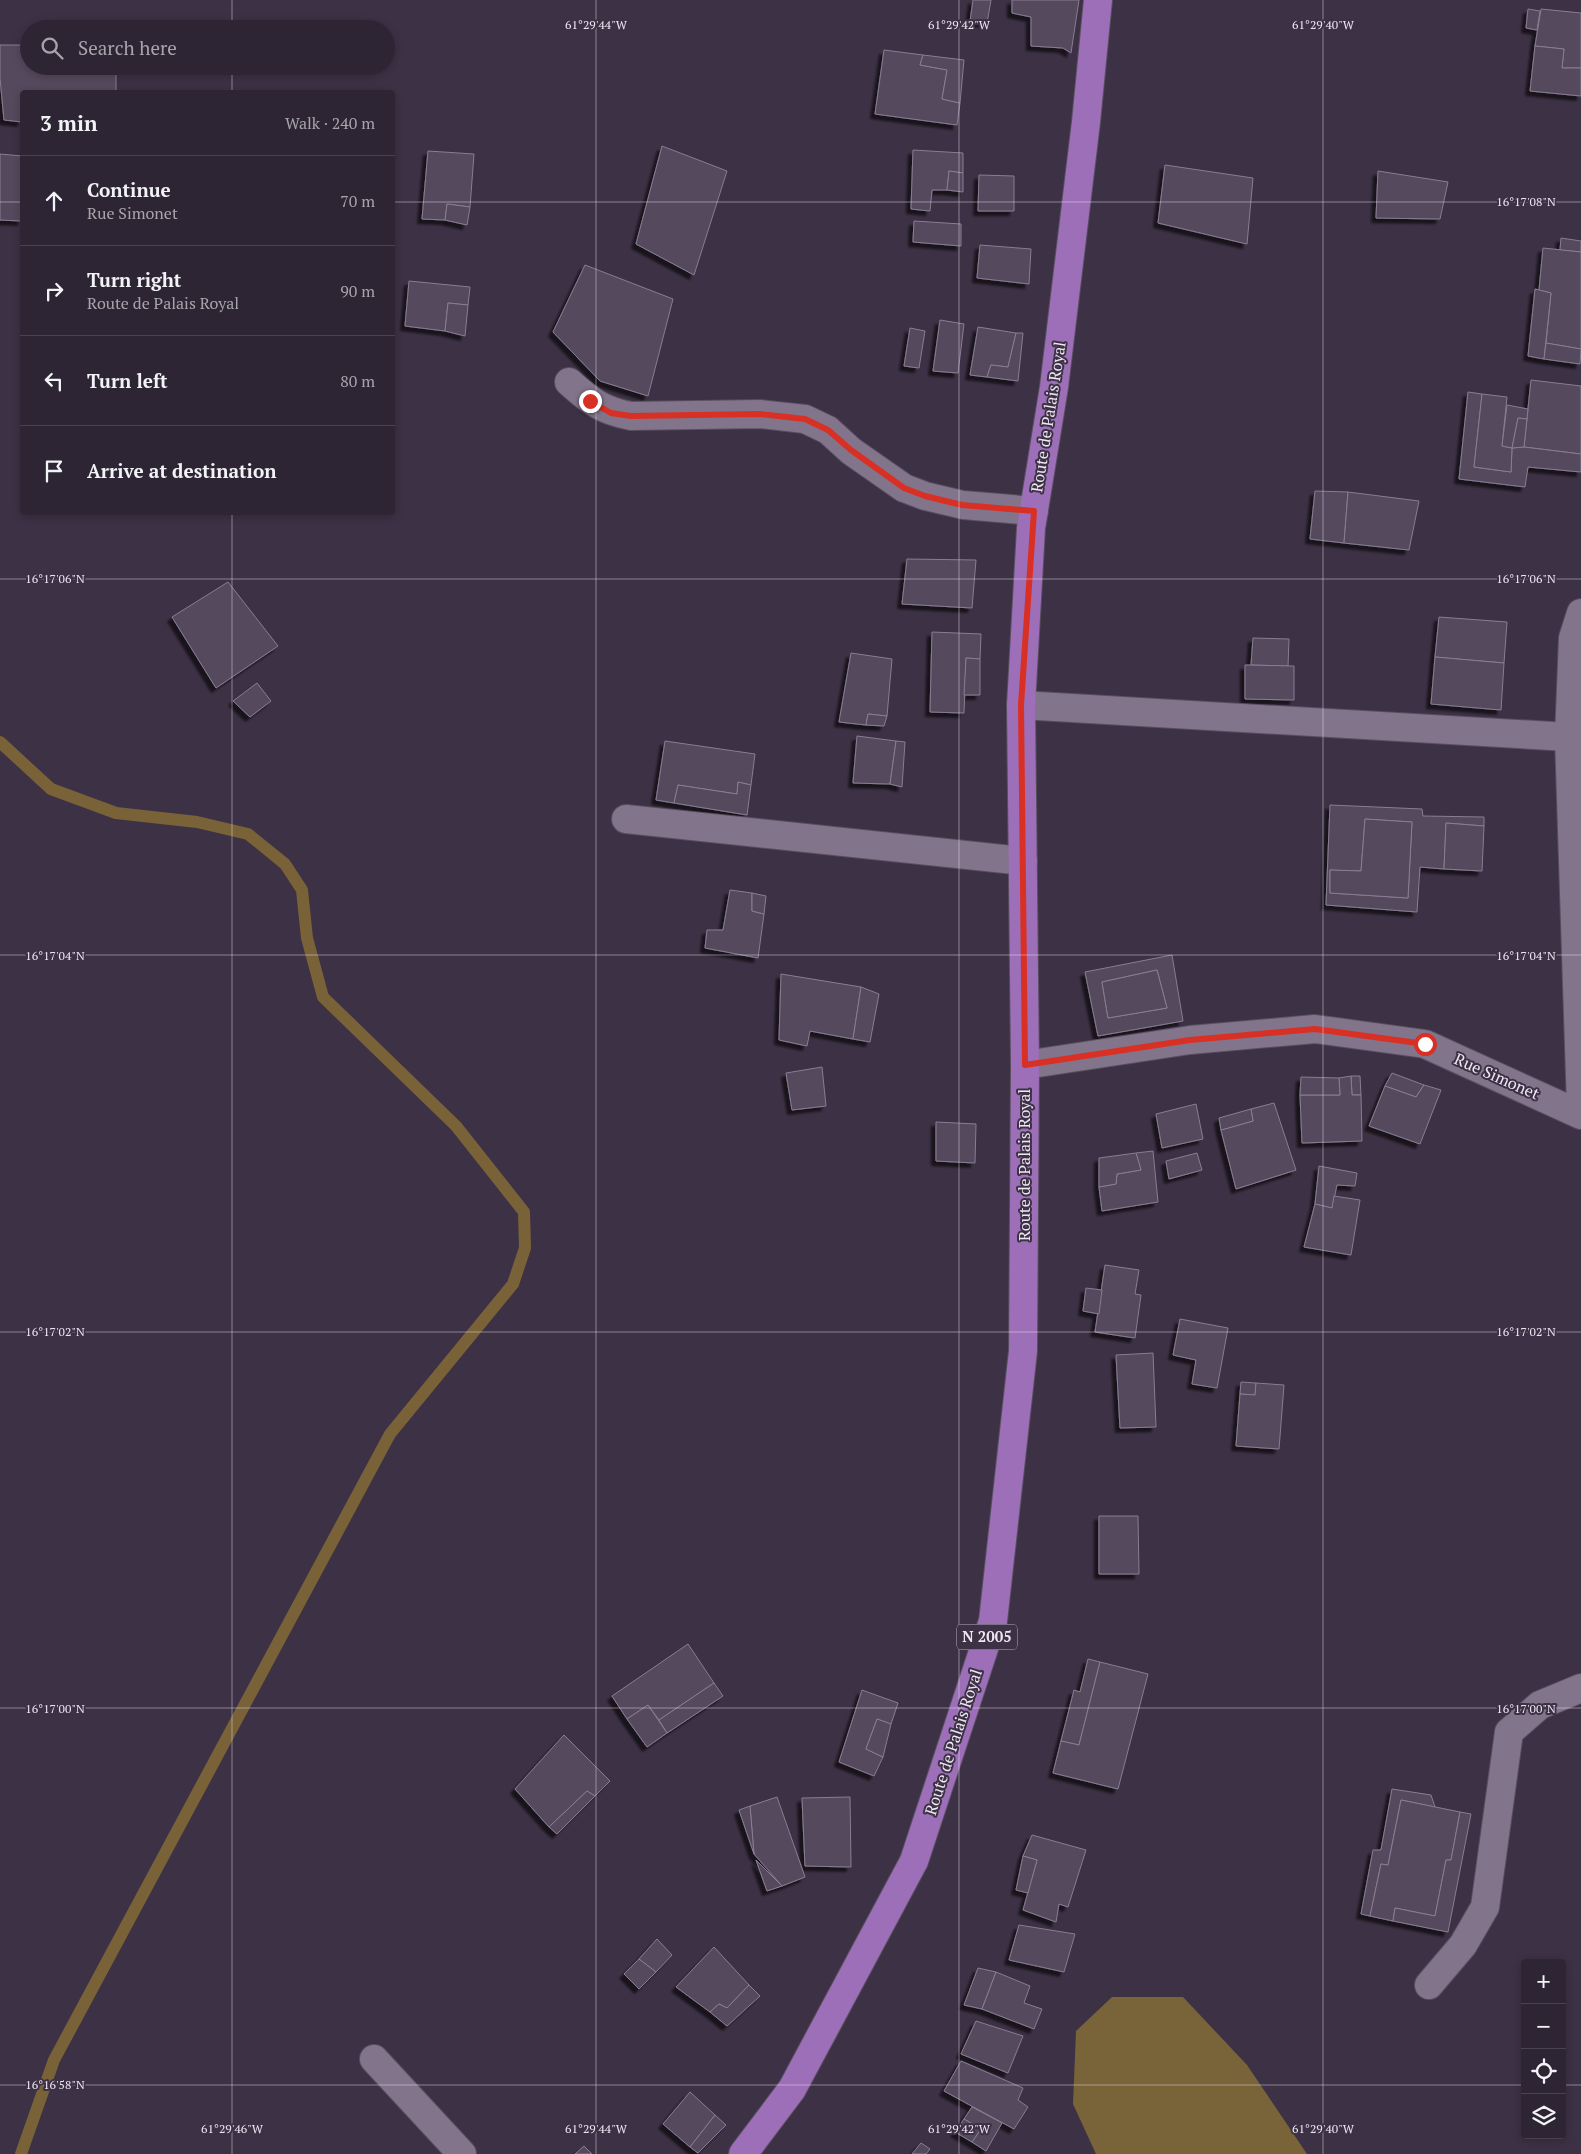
<!DOCTYPE html>
<html lang="en">
<head>
<meta charset="utf-8">
<style>
	:root { --surface:#2e2534; --page:#362d3c; --text:#f1f3f6; --muted:#a7a5ac; --line:#49424f }
	body { margin:0; font-family:"PT Serif",serif; background:var(--page); color:var(--text) }
	.controls { position:absolute; right:15px; bottom:15px; display:grid; overflow:hidden; border-radius:5px; box-shadow:0 2px 8px #0003 }
	.controls button { width:45px; height:45px; display:grid; place-items:center; padding:0; border:0; border-bottom:1px solid var(--line); background:var(--surface); color:var(--text); font:25px sans-serif }
	.stop { position:absolute; width:15px; height:15px; margin:-11px; border:4px solid #d93025; border-radius:50%; background:#fff }
	.stop.end { background:#d93025; border-color:#fff; box-shadow:0 1px 5px #0008 }
	.list { margin:0; padding:0; list-style:none }
	h2 { display:flex; justify-content:space-between; align-items:center; height:65px; margin:0; padding:0 20px; font-size:21px }
	h2 small { font-size:16px; font-weight:400; color:var(--muted) }
	.list li { display:grid; grid-template-columns:32px 1fr auto; gap:15px; align-items:center; box-sizing:border-box; height:90px; padding:0 20px; border-top:1px solid var(--line) }
	.list b { display:block; font-size:19px; white-space:nowrap }
	.list p { margin:0; font-size:16px; white-space:nowrap; color:var(--muted) }
	.list em { font-size:16px; font-style:normal; color:var(--muted) }
	.icon { flex:none; width:28px; height:28px; fill:none; stroke:currentColor; stroke-width:2; stroke-linecap:round; stroke-linejoin:round }
	.map { position:relative; flex:none; width:1581px; height:2154px; overflow:hidden }
	.search { position:absolute; background:var(--surface); box-shadow:0 2px 8px #0003; left:20px; top:20px; width:375px; height:55px; display:flex; align-items:center; gap:12px; box-sizing:border-box; padding:0 18px; border-radius:28px; color:var(--muted); font-size:19px }
	.panel { position:absolute; background:var(--surface); box-shadow:0 2px 8px #0003; left:20px; top:90px; width:375px; height:425px; border-radius:5px }
	.map>svg:first-child { display:block }
	.forest { fill:#796339 }
	.lines { fill:none; stroke-linecap:round; stroke-linejoin:round }
	.stream { stroke:#796238; stroke-width:12 }
	.building { fill:#54485d; stroke:#8a7d93; fill-rule:evenodd; filter:url(#shadow) }
	.minor-casing { stroke:#594e5f; stroke-width:30 }
	.primary-casing { stroke:#594e5f; stroke-width:30 }
	.minor { stroke:#82758b; stroke-width:28 }
	.primary { stroke:#9c6fb8; stroke-width:28 }
	.route { stroke:#d93025; stroke-width:6 }
	.ticks { fill:none; stroke:#eee6f3; stroke-width:1; stroke-opacity:0.45 }
	.labels { text-anchor:middle; stroke-width:4; stroke-linejoin:round; paint-order:stroke }
	.shield { fill:#3d3145; stroke:#b9b0bf; stroke-width:1 }
	.shield-label { font-size:15px; font-weight:bold; fill:#eee6f3 }
	.street-label { font-size:16px; fill:#eee6f3; stroke:#3d3145 }
	.ticks-label { font-size:12px; text-anchor:middle; fill:#eee6f3; stroke:#3d3145; stroke-width:4; stroke-linejoin:round; paint-order:stroke }
</style>
</head>
<body>
<div class="map">
<svg width="1581" height="2154" viewBox="0 0 1581 2154">
	<defs>
		<filter id="shadow"><feDropShadow dx="-4.5" dy="4.5" stdDeviation="1" flood-color="#0009"/></filter>
	</defs>
	<rect width="100%" height="100%" fill="#3d3145"/>
	<polygon class="forest" points="1112,1997 1183,1997 1247,2065 1307,2154 1096,2154 1073,2104 1076,2031"/>
	<g class="lines">
		<polyline class="stream" points="0,742 51,789 116,813 197,822 248,834 285,864 302,890 307,938 323,997 456,1126 524,1212 525,1248 513,1284 390,1434 54,2060 21,2154"/>
	</g>
	<g class="building">
		<polygon points="973,0 991,0 987,23 970,21"/>
		<polygon points="1012,0 1079,0 1071,53 1063,48 1031,46 1031,17 1012,13"/>
		<polygon points="1528,9 1540,11 1537,30 1526,28"/>
		<polygon points="1541,9 1581,13 1581,68 1562,68 1564,49 1535,46"/>
		<polygon points="0,45 29,45 29,66 116,66 116,92 22,92 22,122 4,120 0,78"/>
		<polygon points="1535,46 1564,49 1562,68 1581,68 1581,96 1530,91"/>
		<polygon points="884,50 923,55 920,65 947,70 942,99 960,103 957,125 875,114"/>
		<polygon points="923,55 964,60 960,103 942,99 947,70 920,65"/>
		<polygon points="662,146 727,171 694,275 636,244"/>
		<polygon points="913,150 963,153 963,173 949,171 947,190 932,190 930,211 911,209"/>
		<polygon points="428,151 474,154 470,207 447,204 445,220 422,219"/>
		<polygon points="0,154 22,156 22,221 0,220"/>
		<polygon points="1165,165 1253,178 1247,244 1158,223"/>
		<polygon points="949,171 963,173 963,192 947,190"/>
		<polygon points="1378,171 1448,182 1440,219 1376,218"/>
		<polygon points="979,175 1014,176 1014,211 978,211"/>
		<polygon points="447,204 470,207 467,225 445,220"/>
		<polygon points="914,221 961,224 961,246 913,242"/>
		<polygon points="1561,238 1581,241 1581,252 1560,250"/>
		<polygon points="980,245 1031,249 1029,284 977,278"/>
		<polygon points="1543,248 1581,252 1581,349 1546,343 1551,293 1539,290"/>
		<polygon points="585,265 673,299 648,396 600,381 553,332"/>
		<polygon points="409,281 470,287 468,305 448,303 445,331 405,326"/>
		<polygon points="1535,289 1551,293 1544,359 1528,356"/>
		<polygon points="448,303 468,305 465,336 445,331"/>
		<polygon points="940,320 964,324 958,373 933,371"/>
		<polygon points="978,327 1016,333 1008,367 991,365 987,377 970,375"/>
		<polygon points="910,328 925,331 919,368 904,366"/>
		<polygon points="1016,333 1023,333 1018,381 987,377 991,365 1008,367"/>
		<polygon points="1546,343 1581,349 1580,364 1544,359"/>
		<polygon points="1531,380 1581,386 1581,454 1524,447"/>
		<polygon points="1468,392 1482,394 1474,467 1511,472 1512,448 1524,447 1581,454 1581,472 1528,467 1525,487 1459,479"/>
		<polygon points="1482,394 1507,397 1502,446 1512,448 1511,472 1474,467"/>
		<polygon points="1507,405 1528,409 1527,419 1518,418 1512,448 1502,446"/>
		<polygon points="1518,418 1527,419 1524,447 1512,448"/>
		<polygon points="1315,491 1348,492 1344,543 1310,539"/>
		<polygon points="1348,492 1419,501 1409,550 1344,543"/>
		<polygon points="907,559 976,560 972,608 902,604"/>
		<polygon points="228,582 278,646 216,688 172,617"/>
		<polygon points="1439,617 1507,622 1504,663 1435,657"/>
		<polygon points="932,632 981,634 980,659 966,658 964,713 930,712"/>
		<polygon points="1253,638 1289,639 1288,666 1251,665"/>
		<polygon points="851,653 892,659 887,716 868,714 866,725 839,722"/>
		<polygon points="1435,657 1504,663 1501,710 1431,704"/>
		<polygon points="966,658 980,659 980,695 964,695"/>
		<polygon points="1245,665 1294,666 1294,700 1245,699"/>
		<polygon points="257,683 271,701 250,717 233,701"/>
		<polygon points="868,714 887,716 884,726 866,725"/>
		<polygon points="857,736 896,741 890,784 853,783"/>
		<polygon points="665,741 755,754 751,785 738,782 737,794 678,785 674,803 656,800"/>
		<polygon points="896,741 905,742 902,787 890,784"/>
		<polygon points="738,782 751,785 747,815 674,803 678,785 737,794"/>
		<path d="M 1330,805 L 1422,809 L 1423,816 L 1484,817 L 1484,826 L 1446,823 L 1444,869 L 1420,867 L 1417,912 L 1326,905 ZM 1365,819 L 1412,822 L 1408,898 L 1330,893 L 1330,870 L 1361,871 Z"/>
		<polygon points="1365,819 1412,822 1408,898 1330,893 1330,870 1361,871"/>
		<polygon points="1446,823 1484,826 1482,871 1444,869"/>
		<polygon points="730,890 752,893 752,911 764,914 758,958 705,948 707,930 723,930"/>
		<polygon points="752,893 766,896 764,914 752,911"/>
		<path d="M 1172,955 L 1183,1021 L 1098,1036 L 1085,972 ZM 1157,970 L 1167,1008 L 1108,1018 L 1102,982 Z"/>
		<polygon points="1157,970 1167,1008 1108,1018 1102,982"/>
		<polygon points="781,974 861,987 853,1039 810,1031 807,1046 779,1040"/>
		<polygon points="861,987 879,994 870,1042 853,1039"/>
		<polygon points="822,1067 826,1106 792,1110 786,1073"/>
		<polygon points="1392,1073 1424,1085 1416,1097 1385,1086"/>
		<polygon points="1351,1076 1360,1076 1361,1095 1352,1095"/>
		<polygon points="1351,1076 1352,1095 1361,1095 1362,1141 1302,1143 1300,1095 1340,1095 1339,1078"/>
		<polygon points="1301,1077 1339,1078 1340,1095 1300,1095"/>
		<polygon points="1424,1085 1441,1090 1420,1144 1369,1126 1385,1086 1416,1097"/>
		<polygon points="1274,1103 1296,1170 1236,1189 1221,1130 1253,1121 1251,1109"/>
		<polygon points="1196,1104 1203,1139 1162,1148 1156,1114"/>
		<polygon points="1251,1109 1253,1121 1221,1130 1219,1118"/>
		<polygon points="936,1122 976,1124 975,1163 936,1161"/>
		<polygon points="1153,1151 1158,1202 1102,1211 1099,1187 1116,1184 1117,1174 1141,1170 1136,1153"/>
		<polygon points="1136,1153 1141,1170 1117,1174 1116,1184 1099,1187 1099,1158"/>
		<polygon points="1197,1153 1202,1170 1169,1179 1166,1161"/>
		<polygon points="1319,1166 1357,1173 1355,1186 1337,1185 1332,1208 1315,1204"/>
		<polygon points="1334,1196 1360,1200 1351,1255 1304,1247 1315,1204 1332,1208"/>
		<polygon points="1105,1265 1139,1270 1135,1294 1141,1295 1135,1338 1095,1332"/>
		<polygon points="1086,1288 1102,1290 1099,1314 1083,1311"/>
		<polygon points="1180,1319 1228,1328 1217,1388 1192,1384 1196,1360 1173,1355"/>
		<polygon points="1153,1353 1156,1427 1120,1428 1116,1355"/>
		<polygon points="1241,1382 1256,1383 1255,1395 1240,1394"/>
		<polygon points="1256,1383 1284,1385 1279,1449 1236,1446 1240,1394 1255,1395"/>
		<polygon points="1099,1516 1138,1516 1139,1574 1099,1574"/>
		<polygon points="688,1644 714,1683 659,1720 648,1705 627,1719 612,1696"/>
		<polygon points="1088,1659 1100,1662 1079,1745 1061,1741 1074,1690 1080,1692"/>
		<polygon points="1100,1662 1148,1674 1118,1789 1053,1773 1061,1741 1079,1745"/>
		<polygon points="714,1683 723,1696 667,1733 659,1720"/>
		<polygon points="862,1690 898,1703 891,1724 877,1719 866,1749 883,1757 874,1776 839,1762"/>
		<polygon points="648,1705 667,1733 647,1747 627,1719"/>
		<polygon points="877,1719 891,1724 883,1757 866,1749"/>
		<polygon points="564,1735 610,1781 595,1796 587,1791 549,1827 515,1789"/>
		<polygon points="1392,1789 1431,1795 1435,1807 1401,1800 1388,1865 1381,1864 1370,1916 1361,1914 1373,1850 1381,1850"/>
		<polygon points="587,1791 595,1796 557,1834 549,1827"/>
		<polygon points="777,1797 805,1877 782,1886 754,1854 750,1806"/>
		<polygon points="850,1797 851,1867 805,1866 802,1798"/>
		<polygon points="1401,1800 1460,1812 1451,1860 1446,1860 1435,1916 1395,1908 1393,1921 1370,1916 1381,1864 1388,1865"/>
		<polygon points="750,1806 754,1854 739,1810"/>
		<polygon points="1460,1812 1471,1814 1448,1932 1393,1921 1395,1908 1435,1916 1446,1860 1451,1860"/>
		<polygon points="1032,1835 1086,1850 1068,1907 1059,1904 1056,1922 1023,1910 1037,1860 1023,1856"/>
		<polygon points="1023,1856 1037,1860 1028,1893 1016,1890"/>
		<polygon points="756,1860 782,1886 767,1891"/>
		<polygon points="1019,1925 1075,1934 1064,1972 1009,1960"/>
		<polygon points="657,1939 672,1955 656,1972 639,1959"/>
		<polygon points="714,1947 749,1985 727,2008 719,2004 710,2012 676,1987"/>
		<polygon points="639,1959 656,1972 639,1989 624,1974"/>
		<polygon points="978,1968 996,1972 982,2009 964,2005"/>
		<polygon points="996,1972 1030,1986 1024,2003 1042,2009 1034,2029 982,2009"/>
		<polygon points="749,1985 760,1996 727,2026 710,2012 719,2004 727,2008"/>
		<polygon points="976,2021 1023,2036 1008,2073 961,2054"/>
		<polygon points="961,2061 1023,2088 1018,2100 1028,2107 1014,2129 944,2091"/>
		<polygon points="690,2092 715,2115 690,2147 663,2124"/>
		<polygon points="972,2107 1002,2123 986,2151 972,2142 981,2129 964,2119"/>
		<polygon points="715,2115 726,2125 698,2153 690,2147"/>
		<polygon points="964,2119 981,2129 972,2142 955,2132"/>
		<polygon points="921,2143 930,2149 926,2154 912,2154"/>
		<polygon points="584,2146 592,2154 575,2154"/>
	</g>
	<g class="lines">
		<defs>
			<g id="minor">
				<path d="M 569,382 C 590,401 603,411 631,416 L 760,414 L 805,419 L 828,430 L 851,451 L 904,488 L 925,496 L 963,505 L 1034,511"/>
				<polyline points="1581,613 1573,638 1569,737 1581,1108"/>
				<polyline points="1021,705 1569,737"/>
				<polyline points="626,819 1023,861"/>
				<polyline points="1025,1065 1190,1040 1315,1029 1425,1044 1581,1115"/>
				<polyline points="1429,1985 1463,1945 1485,1907 1509,1732 1540,1705 1581,1688"/>
				<polyline points="374,2059 462,2154"/>
			</g>
			<polyline id="primary" points="743,2154 792,2089 914,1861 993,1621 1023,1351 1025,1065 1021,705 1031,528 1054,387 1086,122 1098,0"/>
		</defs>
		<use href="#minor" class="minor-casing"/>
		<use href="#primary" class="primary-casing"/>
		<use href="#minor" class="minor"/>
		<use href="#primary" class="primary"/>
	</g>
	<g class="lines">
		<polyline class="route" points="590,401 611,413 631,416 760,414 805,419 828,430 851,450 904,488 925,496 962,505 1034,511 1021,705 1025,1065 1190,1040 1315,1029 1425,1044"/>
	</g>
	<path class="ticks" d="M 232,0 L 232,29M 596,0 L 596,2154M 959,0 L 959,2154M 1323,0 L 1323,2154M 232,66 L 232,92M 0,202 L 22,202M 392,202 L 1581,202M 232,512 L 232,2154M 0,579 L 1581,579M 0,955 L 1581,955M 0,1332 L 1581,1332M 0,1708 L 1581,1708M 0,2085 L 1525,2085M 1562,2085 L 1581,2085"/>
	<g class="labels">
		<rect class="shield" x="957" y="1624.5" width="60" height="25" rx="4"/>
		<g class="shield-label">
			<text x="987" y="1642">N 2005</text>
		</g>
		<g class="street-label">
			<text transform="translate(1048 417) rotate(-81)" y="6">Route de Palais Royal</text>
			<text transform="translate(1497 1076) rotate(24)" y="6">Rue Simonet</text>
			<text transform="translate(1024 1165) rotate(-90)" y="6">Route de Palais Royal</text>
			<text transform="translate(953 1742) rotate(-72)" y="6">Route de Palais Royal</text>
		</g>
	</g>
	<g class="ticks-label">
		<text x="596" y="29">61°29'44"W</text>
		<text x="959" y="29">61°29'42"W</text>
		<text x="1323" y="29">61°29'40"W</text>
		<text x="1526" y="206">16°17'08"N</text>
		<text x="55" y="583">16°17'06"N</text>
		<text x="1526" y="583">16°17'06"N</text>
		<text x="55" y="960">16°17'04"N</text>
		<text x="1526" y="960">16°17'04"N</text>
		<text x="55" y="1336">16°17'02"N</text>
		<text x="1526" y="1336">16°17'02"N</text>
		<text x="55" y="1713">16°17'00"N</text>
		<text x="1526" y="1713">16°17'00"N</text>
		<text x="55" y="2089">16°16'58"N</text>
		<text x="232" y="2133">61°29'46"W</text>
		<text x="596" y="2133">61°29'44"W</text>
		<text x="959" y="2133">61°29'42"W</text>
		<text x="1323" y="2133">61°29'40"W</text>
	</g>
</svg>
<div class="controls">
<button>+</button>
<button>−</button>
<button><svg class="icon" aria-label="locate" viewBox="0 0 24 24"><circle cx="12" cy="12" r="6"/><path d="M12 2v4M12 18v4M2 12h4M18 12h4"/></svg></button>
<button><svg class="icon" aria-label="layers" viewBox="0 0 24 24"><path d="M12 4l9 5-9 5-9-5zM3 14l9 5 9-5"/></svg></button>
</div>
<div class="stop" style="left:1425px;top:1044px"></div>
<div class="stop end" style="left:590px;top:401px"></div>
<div class="search"><svg class="icon" aria-label="search" viewBox="0 0 24 24"><circle cx="10" cy="10" r="6"/><path d="M15 15l6 6"/></svg>Search here</div>
<section class="panel">
<h2>3 min<small>Walk · 240 m</small></h2>
<ul class="list">
<li><svg class="icon" aria-label="ahead" viewBox="0 0 24 24"><path d="M12 20V5M6 11l6-6 6 6"/></svg><div><b>Continue</b><p>Rue Simonet</p></div><em>70 m</em></li>
<li><svg class="icon" aria-label="right" viewBox="0 0 24 24"><path d="M7 20v-9h11M14 6l5 5-5 5"/></svg><div><b>Turn right</b><p>Route de Palais Royal</p></div><em>90 m</em></li>
<li><svg class="icon" aria-label="left" viewBox="0 0 24 24"><path d="M17 20v-9H6M10 6l-5 5 5 5"/></svg><div><b>Turn left</b></div><em>80 m</em></li>
<li><svg class="icon" aria-label="arrive" viewBox="0 0 24 24"><path d="M6 21V4h12l-3 4 3 4H6"/></svg><div><b>Arrive at destination</b></div></li>
</ul>
</section>
</div>
</body>
</html>
